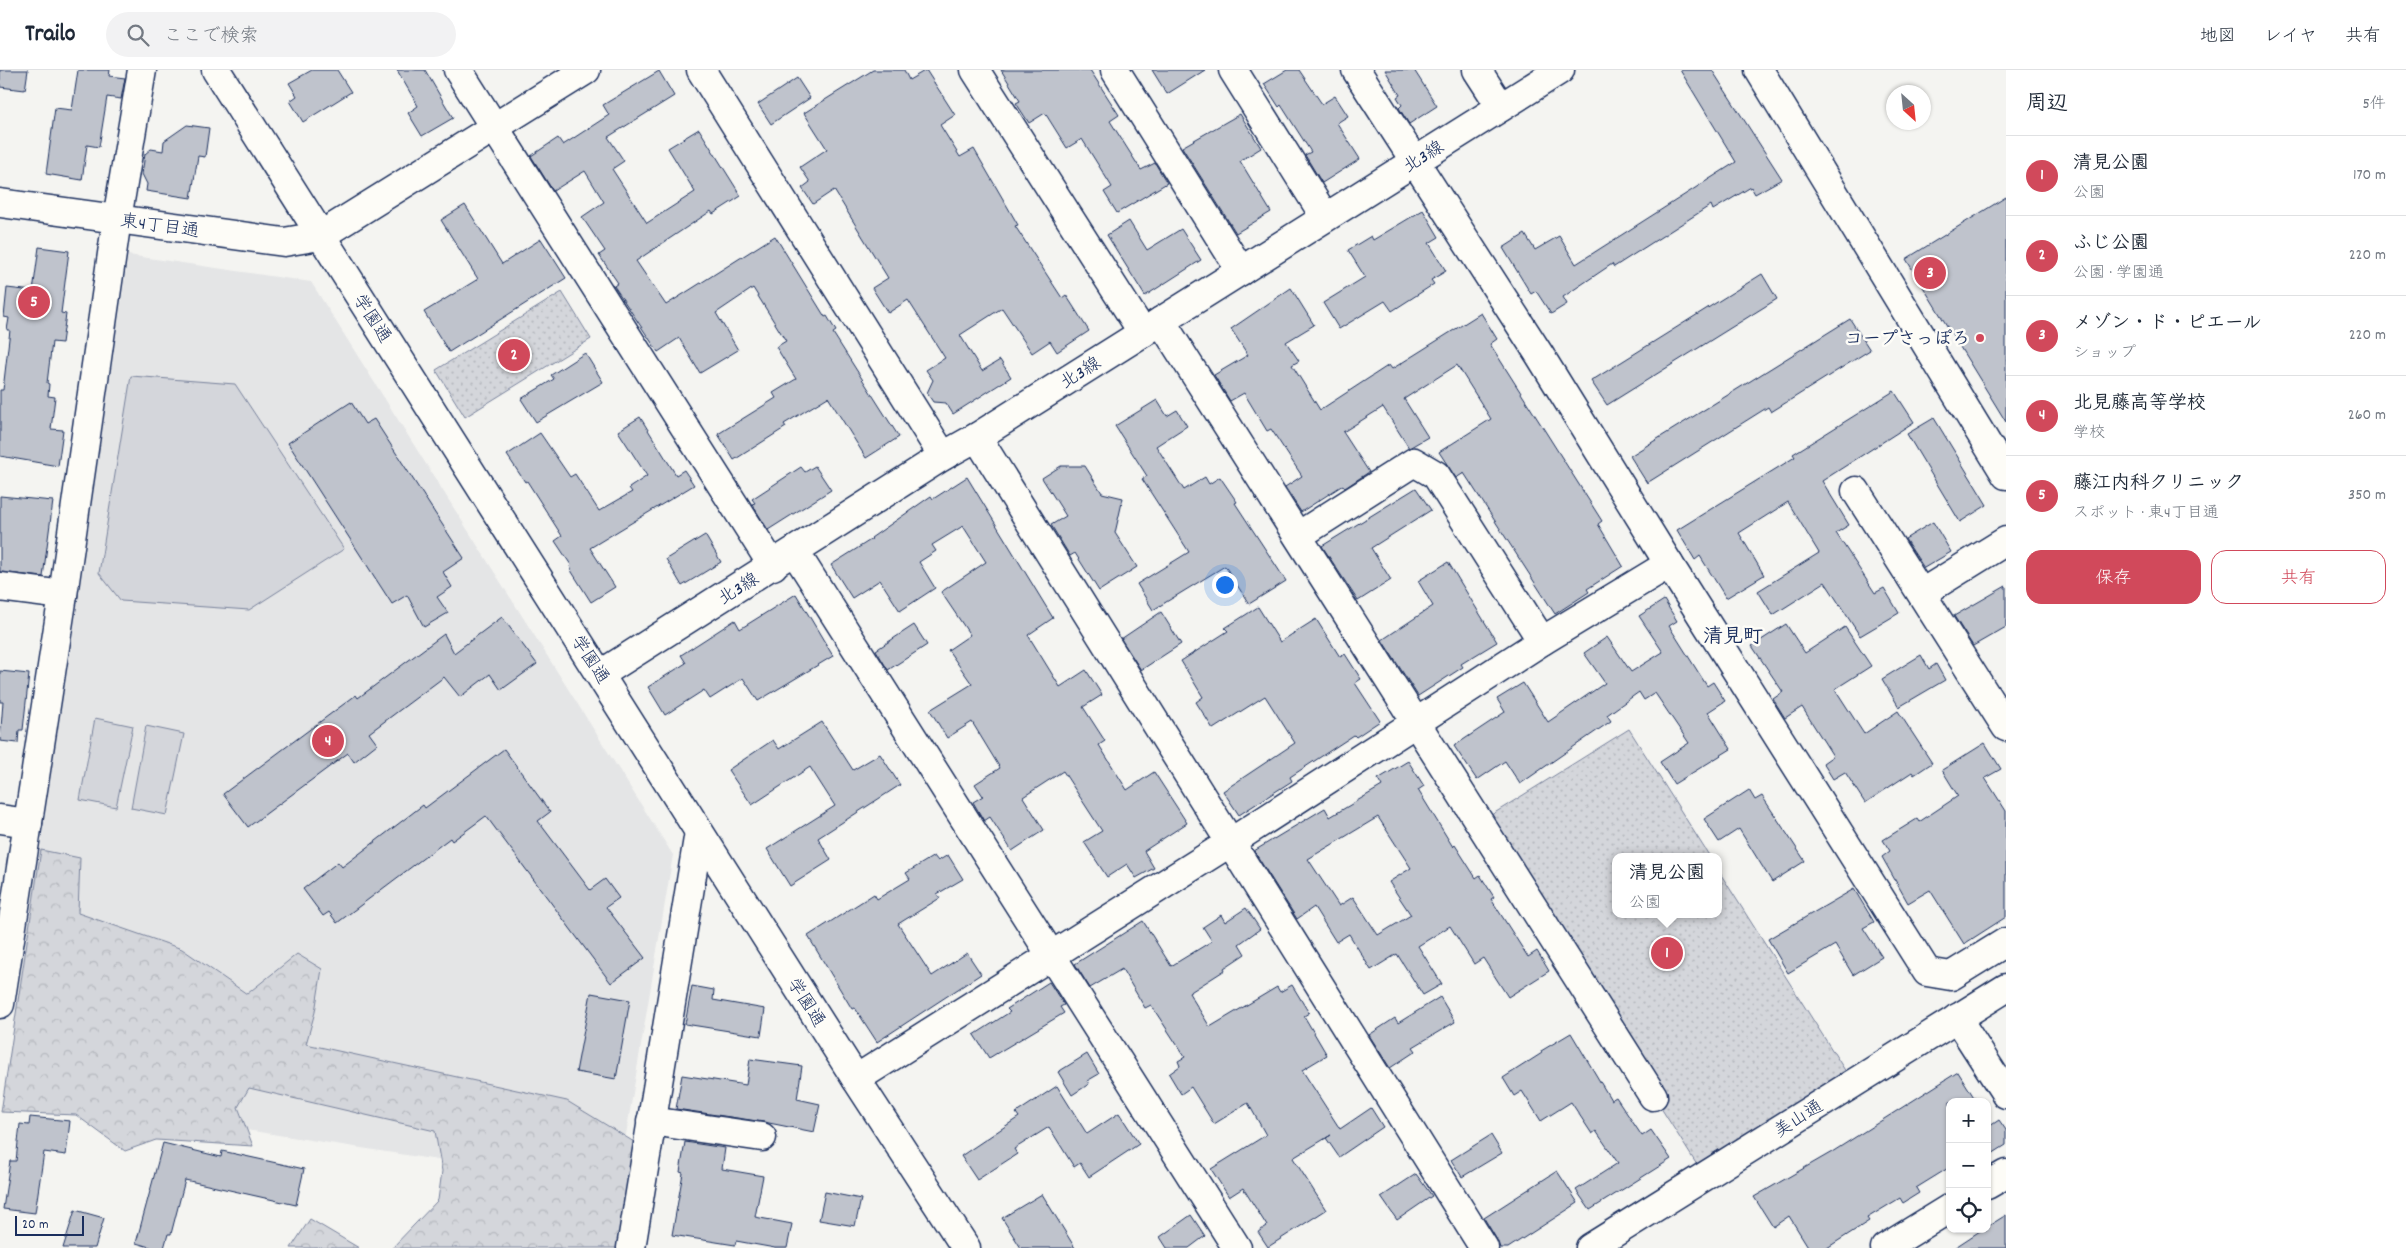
<!DOCTYPE html>
<html lang="ja">
<head>
<meta charset="utf-8">
<style>
	:root { --surface:#fff; --page:#f2f2f3; --text:#1f2937; --muted:#747a83; --line:#e0e1e3; --accent:#d1495b }
	body { margin:0; font-family:Dekko,"Klee One",sans-serif; background:var(--page); color:var(--text) }
	.controls { position:absolute; right:15px; bottom:15px; display:grid; overflow:hidden; border-radius:10px; box-shadow:0 1px 4px #0004 }
	.controls button { width:45px; height:45px; display:grid; place-items:center; padding:0; border:0; border-bottom:1px solid var(--line); background:var(--surface); color:var(--text); font:25px sans-serif }
	.compass { position:absolute; left:1886px; top:15px; width:45px; height:45px; border-radius:50%; background:var(--surface); box-shadow:0 1px 4px #0004; rotate:153deg }
	.scale { position:absolute; left:15px; bottom:12px; width:69px; box-sizing:border-box; padding-left:5px; border:2px solid #1b2f5e; border-top:0; font-size:14px; line-height:18px; white-space:nowrap; color:#1b2f5e; -webkit-text-stroke:4px #fdfcf7; paint-order:stroke }
	.you { position:absolute; left:1224px; top:514px; width:18px; height:18px; margin:-12px; border:4px solid #fff; border-radius:50%; background:#1a73e8; box-shadow:0 0 0 8px #1a73e833 }
	.badge { display:grid; place-items:center; width:32px; height:32px; border-radius:50%; background:var(--accent); color:#fff; font-size:16px; font-weight:700 }
	.pin { position:absolute; translate:-50% -50%; border:2px solid #fff; box-shadow:0 1px 5px #0006 }
	.popup { position:absolute; left:1612px; top:783px; width:110px; height:65px; box-sizing:border-box; display:grid; place-content:center; border-radius:10px; background:var(--surface); filter:drop-shadow(0 1px 4px #0005); font-size:16px; white-space:nowrap; color:var(--muted) }
	.popup b { font-size:19px; color:var(--text) }
	.popup::after { content:''; position:absolute; left:50%; top:100%; margin-left:-10px; border:10px solid transparent; border-top-color:var(--surface) }
	.list { margin:0; padding:0; list-style:none }
	h2 { display:flex; justify-content:space-between; align-items:center; height:65px; margin:0; padding:0 20px; font-size:21px }
	h2 small { font-size:16px; font-weight:400; color:var(--muted) }
	.list li { display:grid; grid-template-columns:32px 1fr auto; gap:15px; align-items:center; box-sizing:border-box; height:80px; padding:0 20px; border-top:1px solid var(--line) }
	.list b { display:block; font-size:19px; white-space:nowrap }
	.list p { margin:0; font-size:16px; white-space:nowrap; color:var(--muted) }
	.list em { font-size:16px; font-style:normal; color:var(--muted) }
	.actions { display:flex; gap:10px; padding:15px 20px }
	.actions a { flex:1; padding:11px 0; border:1px solid var(--accent); border-radius:15px; text-align:center; font-size:18px; color:var(--accent) }
	.actions .main { background:var(--accent); color:#fff }
	.icon { flex:none; width:28px; height:28px; fill:none; stroke:currentColor; stroke-width:2; stroke-linecap:round; stroke-linejoin:round }
	.map { position:relative; flex:none; width:2006px; height:1178px; overflow:hidden }
	header { display:flex; align-items:center; gap:30px; box-sizing:border-box; height:70px; padding:0 25px; background:var(--surface); border-bottom:1px solid var(--line) }
	header strong { font-size:24px }
	nav { display:flex; gap:28px; margin-inline-start:auto; font-size:18px }
	.search { width:350px; height:45px; background:var(--page); display:flex; align-items:center; gap:12px; box-sizing:border-box; padding:0 18px; border-radius:28px; color:var(--muted); font-size:19px }
	main { display:flex }
	aside { flex:1; background:var(--surface) }
	.map>svg:first-child { display:block }
	.built { fill:#e4e5e6 }
	.forest { fill:url(#forest-crowns); stroke:#78829c }
	.park { fill:url(#park-dots); stroke:#78829c }
	.pitch { fill:#d4d6db; stroke:#78829c }
	.building { fill:#bfc3cc; stroke:#1b2f5e; fill-rule:evenodd }
	.lines { fill:none; stroke-linecap:round; stroke-linejoin:round }
	.minor-casing { stroke:#1b2f5e; stroke-width:31 }
	.minor { stroke:#fdfcf7; stroke-width:28 }
	.poi-dot { fill:#d1495b; stroke:#fdfcf7; stroke-width:2 }
	.labels { text-anchor:middle; stroke-width:5; stroke-linejoin:round; paint-order:stroke }
	.street-label { font-size:18px; fill:#1b2f5e; stroke:#fdfcf7 }
	.poi-label { font-size:18px; font-weight:bold; fill:#1b2f5e; stroke:#fdfcf7; text-anchor:end }
	.quarter-label { font-size:20px; font-weight:bold; fill:#1b2f5e; stroke:#fdfcf7 }
</style>
</head>
<body>
<header>
<strong>Trailo</strong>
<div class="search"><svg class="icon" aria-label="search" viewBox="0 0 24 24"><circle cx="10" cy="10" r="6"/><path d="M15 15l6 6"/></svg>ここで検索</div>
<nav><a>地図</a><a>レイヤ</a><a>共有</a></nav>
</header>
<main>
<div class="map">
<svg width="2006" height="1178" viewBox="0 0 2006 1178">
	<defs>
		<pattern id="forest-crowns" width="20" height="18" patternUnits="userSpaceOnUse" patternTransform="scale(1.25)"><rect width="20" height="18" fill="#d4d6db"/><path d="M2 6a3 3 0 1 1 6 0M12 15a3 3 0 1 1 6 0" fill="none" stroke="#b5b8be"/></pattern>
		<pattern id="park-dots" width="8" height="8" patternUnits="userSpaceOnUse" patternTransform="scale(1.25)"><rect width="8" height="8" fill="#d4d6db"/><path d="M2 2h.1M6 6h.1" fill="none" stroke="#b5b8be" stroke-width="1.8" stroke-linecap="round"/></pattern>
	</defs>
	<rect width="100%" height="100%" fill="#f4f4f1"/>
	<filter id="ink" filterUnits="userSpaceOnUse"><feTurbulence type="fractalNoise" baseFrequency=".02" numOctaves="2"/><feDisplacementMap in="SourceGraphic" scale="10" xChannelSelector="R" yChannelSelector="G"/><feConvolveMatrix kernelMatrix="1 2 1 2 8 2 1 2 1" color-interpolation-filters="sRGB"/></filter>
	<g filter="url(#ink)">
		<polygon class="built" points="128,185 311,212 673,785 617,1118 4,1022"/>
		<g class="forest">
			<polygon points="41,780 80,788 78,843 182,879 247,924 297,884 322,899 315,942 306,974 567,1031 639,1075 618,1178 392,1178 438,1130 442,1101 435,1061 249,1018 238,1037 253,1076 156,1070 125,1081 76,1045 1,1042"/>
			<polygon points="310,1149 359,1178 291,1178"/>
		</g>
		<g class="park">
			<polygon points="562,222 591,269 465,347 436,300"/>
			<polygon points="1629,659 1710,787 1616,787 1616,844 1718,844 1718,800 1853,1013 1704,1106 1480,752"/>
		</g>
		<g class="pitch">
			<polygon points="131,306 235,314 344,479 249,540 121,531 99,503"/>
			<polygon points="95,648 133,656 116,737 80,730"/>
			<polygon points="146,656 184,664 167,745 131,738"/>
		</g>
		<g class="building">
			<polygon points="0,0 28,0 25,20 0,17"/>
			<polygon points="78,0 110,0 109,6 125,8 121,29 107,27 99,77 87,75 82,110 46,104 55,38 72,40"/>
			<polygon points="312,0 337,0 351,22 303,52 290,31 297,26 289,13"/>
			<polygon points="397,0 425,0 453,48 422,66 408,43 418,36"/>
			<polygon points="873,0 904,0 909,10 926,0 955,45 940,55 960,87 974,79 1018,155 1015,156 1062,228 1066,225 1089,261 1057,282 1050,271 1032,283 1002,238 960,265 982,301 1000,290 1011,307 953,344 946,333 933,332 927,323 933,310 926,300 945,288 908,230 888,243 872,218 888,208 834,120 813,134 802,118 810,112 800,97 827,79 804,43"/>
			<polygon points="1001,0 1090,0 1119,45 1110,51 1141,100 1155,93 1167,113 1117,143 1104,122 1112,117 1082,69 1067,78 1045,43 1029,53 1016,33 1020,31"/>
			<polygon points="1152,0 1205,0 1167,24"/>
			<polygon points="1287,0 1299,0 1322,34 1335,26 1348,46 1337,53 1360,89 1322,113 1305,85 1311,82 1281,35 1279,37 1264,14"/>
			<polygon points="1385,0 1414,0 1437,36 1409,54 1399,38 1402,35 1397,27 1400,25"/>
			<polygon points="1680,0 1712,0 1782,109 1755,124 1751,117 1713,140 1711,135 1614,197 1612,194 1563,227 1567,234 1551,244 1536,221 1531,224 1503,178 1525,164 1535,180 1559,166 1576,194 1736,92"/>
			<polygon points="659,1 674,26 608,67 624,91 612,99 647,153 695,122 668,78 699,59 741,126 713,144 711,141 636,191 666,235 775,166 825,247 827,246 836,261 833,263 899,367 866,388 828,327 784,354 786,357 734,390 718,364 776,328 773,323 796,309 776,277 786,271 753,218 716,243 738,280 700,303 679,268 658,282 614,216 618,213 599,185 605,181 582,147 604,132 585,101 553,121 531,86 558,68 563,75 609,45 603,35"/>
			<polygon points="797,8 810,28 771,54 758,34"/>
			<polygon points="1240,44 1261,78 1240,91 1271,142 1236,163 1182,77"/>
			<polygon points="187,55 209,58 205,87 198,86 191,128 146,121 147,114 142,104 145,84 151,79 163,81 164,71"/>
			<polygon points="2006,127 2006,352 1906,189"/>
			<polygon points="465,135 502,194 541,169 566,208 449,282 424,242 478,209 441,150"/>
			<polygon points="1423,140 1439,167 1429,173 1446,201 1431,210 1434,214 1392,241 1385,231 1339,259 1323,233 1365,207 1348,180 1371,166 1373,170"/>
			<polygon points="1129,151 1147,180 1181,159 1201,190 1145,226 1107,165"/>
			<polygon points="39,177 69,181 61,243 66,244 62,273 52,272 47,313 49,314 48,326 55,327 51,359 63,360 58,396 0,386 0,320 3,320 10,260 7,260 9,248 4,247 7,218 33,221"/>
			<polygon points="1762,204 1777,229 1607,335 1591,311"/>
			<polygon points="1291,218 1314,255 1286,272 1299,291 1292,295 1320,340 1389,295 1392,299 1481,243 1497,269 1490,274 1602,451 1598,454 1623,496 1587,519 1589,522 1555,544 1464,403 1456,408 1439,382 1491,349 1457,295 1404,329 1428,367 1409,378 1383,337 1343,362 1369,402 1345,418 1343,415 1301,442 1285,417 1302,406 1271,359 1267,361 1244,323 1230,331 1214,305 1248,285 1231,259"/>
			<polygon points="1850,249 1870,280 1771,342 1768,337 1647,413 1630,386"/>
			<polygon points="585,283 603,312 536,352 521,329 554,309 551,305"/>
			<polygon points="1894,321 1914,352 1822,411 1849,455 1836,463 1875,523 1884,518 1899,543 1860,566 1825,512 1773,545 1758,521 1819,483 1788,432 1739,463 1764,505 1726,528 1700,486 1695,490 1677,460 1795,387 1793,384"/>
			<polygon points="1157,330 1167,346 1177,340 1187,356 1156,376 1184,420 1205,407 1209,414 1220,407 1237,432 1235,433 1286,511 1249,534 1225,496 1153,540 1137,514 1189,482 1142,409 1147,406 1115,356"/>
			<polygon points="351,332 365,354 374,349 464,488 443,502 452,517 437,527 448,543 424,557 407,525 392,534 288,373"/>
			<polygon points="640,347 676,405 684,400 694,415 590,478 615,517 591,532 572,502 570,496 571,495 555,471 562,466 527,411 525,412 507,385 540,363 570,407 575,404 599,441 632,422 629,418 647,406 618,361"/>
			<polygon points="1934,348 1987,435 1960,452 1907,364"/>
			<polygon points="815,396 831,420 768,460 752,434 755,433 752,429 801,397 805,402"/>
			<polygon points="1061,396 1085,396 1102,423 1123,428 1115,463 1137,497 1099,521 1075,483 1070,486 1051,455 1066,446 1042,408"/>
			<polygon points="967,407 1053,548 1028,565 1060,617 1086,600 1102,625 1083,637 1105,671 1099,675 1127,720 1154,702 1187,753 1144,781 1154,798 1136,808 1127,794 1107,807 1084,772 1102,761 1063,701 1023,727 1044,760 1012,781 990,747 984,751 973,732 983,726 975,714 1000,698 972,652 947,668 930,640 972,614 948,580 970,565 941,522 986,492 963,456 932,475 936,481 919,492 935,518 900,541 880,510 852,528 831,495 872,469 871,468 931,426 933,429"/>
			<polygon points="1416,418 1431,440 1371,478 1391,510 1358,531 1322,476"/>
			<polygon points="0,426 53,431 43,507 0,502"/>
			<polygon points="1933,452 1951,482 1924,498 1905,469"/>
			<polygon points="705,465 721,492 682,516 666,489"/>
			<polygon points="1448,492 1497,572 1461,594 1463,597 1418,626 1382,570 1433,536 1418,511"/>
			<polygon points="2006,516 2006,557 1973,576 1954,546"/>
			<polygon points="796,524 833,586 758,631 743,608 710,629 704,620 665,645 648,617 686,593 681,585 735,550 740,559"/>
			<polygon points="1664,530 1677,551 1669,556 1707,616 1713,612 1725,631 1708,642 1731,679 1674,714 1660,692 1689,673 1655,623 1644,630 1639,622 1607,645 1611,651 1520,714 1505,691 1477,710 1454,676 1505,642 1497,629 1523,613 1548,652 1605,613 1584,583 1607,567 1631,602 1663,582 1639,546"/>
			<polygon points="1258,537 1280,572 1316,549 1340,587 1345,584 1361,609 1355,613 1380,651 1356,667 1354,665 1290,707 1292,711 1239,745 1223,721 1295,673 1265,626 1213,659 1196,632 1203,627 1181,591 1228,561 1225,558"/>
			<polygon points="1161,542 1181,574 1141,600 1121,569"/>
			<polygon points="502,547 537,594 501,620 490,604 460,627 444,607 369,663 377,674 354,692 348,683 248,757 223,724 356,625 358,628 444,564 454,583"/>
			<polygon points="1786,554 1805,583 1845,557 1871,596 1835,619 1864,664 1898,641 1932,693 1914,705 1912,702 1865,733 1845,702 1833,709 1823,693 1833,686 1802,637 1785,648 1773,629 1783,622 1752,576"/>
			<polygon points="914,555 927,575 888,600 876,580"/>
			<polygon points="1921,585 1929,599 1936,594 1945,610 1899,637 1882,609"/>
			<polygon points="0,601 29,604 23,660 19,660 18,673 0,671 3,632 0,632"/>
			<polygon points="822,652 853,700 880,684 900,715 818,768 831,790 790,816 767,779 835,736 810,697 752,735 728,700 773,670 779,679"/>
			<polygon points="1985,673 2001,699 1985,708 2006,741 2006,847 1964,874 1930,820 1908,833 1882,787 1890,781 1883,770 1917,749 1919,752 1958,726 1942,700"/>
			<polygon points="504,679 550,742 538,751 590,820 605,809 619,828 606,837 645,888 611,913 486,746 452,771 450,768 337,853 329,842 323,846 303,819 338,792 342,797 423,735 425,738"/>
			<path d="M 1408,691 L 1424,716 L 1418,720 L 1453,777 L 1455,775 L 1476,808 L 1480,805 L 1494,827 L 1491,829 L 1528,887 L 1537,881 L 1549,901 L 1508,927 L 1483,888 L 1474,894 L 1450,856 L 1418,876 L 1442,914 L 1423,925 L 1397,884 L 1371,900 L 1349,864 L 1336,872 L 1314,837 L 1297,849 L 1254,781 L 1325,738 L 1330,747 L 1382,716 L 1378,709 ZM 1378,747 L 1411,798 L 1389,812 L 1411,845 L 1378,865 L 1353,827 L 1339,836 L 1308,789 Z"/>
			<polygon points="1749,720 1755,730 1762,726 1805,791 1772,812 1739,759 1719,772 1704,749"/>
			<polygon points="948,785 963,809 937,824 940,828 898,854 932,906 967,883 981,904 877,972 855,938 852,939 808,866 874,824 877,829 910,809 906,803 934,786 938,791"/>
			<polygon points="1854,819 1874,852 1863,858 1882,887 1853,905 1835,875 1788,903 1768,869"/>
			<polygon points="1246,838 1260,859 1239,874 1245,884 1224,898 1225,900 1189,923 1210,957 1277,917 1280,922 1292,915 1309,943 1304,946 1327,985 1302,1000 1340,1059 1371,1038 1383,1057 1339,1087 1326,1068 1331,1065 1293,1088 1326,1140 1268,1177 1258,1162 1267,1156 1243,1118 1229,1127 1211,1099 1266,1065 1248,1033 1214,1054 1191,1017 1181,1024 1169,1004 1180,996 1178,991 1185,987 1151,935 1145,938 1122,899 1090,918 1075,894 1143,851 1171,896 1212,871 1203,857 1221,845 1225,852"/>
			<polygon points="1049,912 1064,935 1060,937 1064,943 989,988 974,965 1010,942 1007,939"/>
			<polygon points="692,916 714,920 713,930 765,939 761,966 685,954"/>
			<polygon points="591,923 630,930 616,1009 576,1002"/>
			<polygon points="1440,927 1455,952 1413,977 1416,981 1390,998 1369,965 1395,948 1398,953"/>
			<polygon points="1571,963 1611,1030 1616,1027 1642,1066 1651,1060 1671,1089 1590,1140 1576,1120 1618,1093 1596,1061 1592,1064 1571,1032 1541,1051 1522,1021 1514,1026 1503,1008 1542,983 1541,981"/>
			<polygon points="1087,984 1099,1004 1087,1011 1089,1014 1072,1025 1058,1002"/>
			<polygon points="750,989 802,996 797,1029 820,1034 814,1062 764,1052 676,1039 682,1005 746,1015"/>
			<polygon points="1958,1002 1977,1032 1950,1032 1950,1097 1916,1118 1919,1123 1903,1133 1900,1128 1867,1148 1869,1151 1827,1178 1809,1178 1789,1146 1773,1157 1754,1127 1832,1082"/>
			<polygon points="1057,1016 1087,1064 1119,1043 1139,1074 1089,1107 1080,1093 1074,1097 1049,1057 1014,1079 1017,1084 977,1110 961,1086 1019,1047 1016,1043"/>
			<polygon points="30,1047 70,1051 66,1085 44,1082 35,1143 3,1139 10,1091 16,1091 20,1054 29,1055"/>
			<polygon points="1999,1050 2006,1060 2006,1075 1987,1087 1987,1058"/>
			<polygon points="1491,1065 1502,1083 1462,1107 1451,1090"/>
			<polygon points="685,1072 725,1078 722,1099 763,1106 755,1147 792,1154 787,1178 775,1178 736,1171 735,1175 672,1165 683,1103 680,1102"/>
			<polygon points="163,1073 221,1087 222,1081 304,1099 296,1135 185,1110 171,1164 168,1164 164,1178 153,1178 136,1173"/>
			<polygon points="1557,1101 1578,1133 1508,1178 1500,1178 1497,1170 1484,1148"/>
			<polygon points="1416,1104 1432,1126 1397,1150 1381,1127"/>
			<polygon points="825,1122 861,1129 855,1156 819,1150"/>
			<polygon points="1042,1124 1075,1178 1021,1178 1002,1148"/>
			<polygon points="75,1140 104,1148 95,1178 63,1178"/>
			<polygon points="1191,1145 1205,1166 1189,1178 1167,1178 1160,1167"/>
			<polygon points="2006,1145 2006,1178 1954,1178 1983,1159 1987,1159 1987,1157"/>
		</g>
		<g class="lines">
			<defs>
				<g id="minor">
					<polyline points="216,0 856,1009 966,1178"/>
					<polyline points="458,0 773,496"/>
					<polyline points="701,0 943,386"/>
					<polyline points="975,0 1143,263"/>
					<polyline points="1115,0 1241,201"/>
					<polyline points="1233,0 1325,147"/>
					<polyline points="1356,0 1539,284 1669,494 1927,902 1951,906 2006,872"/>
					<polyline points="1477,0 1501,37"/>
					<polyline points="1759,0 2006,405"/>
					<polyline points="0,133 284,172 320,166 586,0"/>
					<polyline points="1161,251 1653,1026"/>
					<polyline points="977,367 1484,1178"/>
					<polyline points="1856,421 2006,657"/>
					<polyline points="1298,466 1414,392 1436,405 1542,571"/>
					<polyline points="795,482 1237,1178"/>
					<polyline points="0,517 63,525"/>
					<polyline points="1922,523 2006,471"/>
					<polyline points="601,604 943,386 977,367 1560,0"/>
					<polyline points="0,749 28,753"/>
					<polyline points="0,934 63,525 117,149 142,0"/>
					<polyline points="1957,948 2006,1024"/>
					<polyline points="856,1009 1231,772 1542,571 1669,494"/>
					<polyline points="651,1051 762,1067"/>
					<polyline points="1987,1115 2006,1104"/>
					<polyline points="631,1178 699,762"/>
					<polyline points="1590,1178 2006,918"/>
					<polyline points="1885,1178 1950,1138"/>
				</g>
			</defs>
			<use href="#minor" class="minor-casing"/>
			<use href="#minor" class="minor"/>
		</g>
	</g>
	<circle class="poi-dot" cx="1980" cy="268" r="5"/>
	<g class="labels">
		<g class="street-label">
			<text transform="translate(1423 86) rotate(-32)" y="6">北3線</text>
			<text transform="translate(160 155) rotate(8)" y="6">東4丁目通</text>
			<text transform="translate(373 248) rotate(57)" y="6">学園通</text>
			<text transform="translate(1080 302) rotate(-32)" y="6">北3線</text>
			<text transform="translate(738 518) rotate(-32)" y="6">北3線</text>
			<text transform="translate(591 589) rotate(57)" y="6">学園通</text>
			<text transform="translate(807 932) rotate(58)" y="6">学園通</text>
			<text transform="translate(1798 1048) rotate(-32)" y="6">美山通</text>
		</g>
		<g class="poi-label">
			<text x="1970" y="274">コープさっぽろ</text>
		</g>
		<g class="quarter-label">
			<text x="1733" y="572">清見町</text>
		</g>
	</g>
</svg>
<div class="controls">
<button>+</button>
<button>−</button>
<button><svg class="icon" aria-label="locate" viewBox="0 0 24 24"><circle cx="12" cy="12" r="6"/><path d="M12 2v4M12 18v4M2 12h4M18 12h4"/></svg></button>
</div>
<svg class="compass" viewBox="-18 -18 36 36"><path d="M0-13l5 13h-10z" fill="#e53935"/><path d="M0 13l5-13h-10z" fill="#747a83"/></svg>
<div class="scale">20 m</div>
<div class="you"></div>
<div class="pin badge" style="left:1667px;top:883px">1</div>
<div class="popup"><b>清見公園</b>公園</div>
<div class="pin badge" style="left:514px;top:285px">2</div>
<div class="pin badge" style="left:1930px;top:203px">3</div>
<div class="pin badge" style="left:328px;top:671px">4</div>
<div class="pin badge" style="left:34px;top:232px">5</div>
</div>
<aside>
<h2>周辺<small>5件</small></h2>
<ul class="list">
<li><span class="badge">1</span><div><b>清見公園</b><p>公園</p></div><em>170 m</em></li>
<li><span class="badge">2</span><div><b>ふじ公園</b><p>公園 · 学園通</p></div><em>220 m</em></li>
<li><span class="badge">3</span><div><b>メゾン・ド・ピエール</b><p>ショップ</p></div><em>220 m</em></li>
<li><span class="badge">4</span><div><b>北見藤高等学校</b><p>学校</p></div><em>260 m</em></li>
<li><span class="badge">5</span><div><b>藤江内科クリニック</b><p>スポット · 東4丁目通</p></div><em>350 m</em></li>
</ul>
<div class="actions"><a class="main">保存</a><a>共有</a></div>
</aside>
</main>
</body>
</html>
